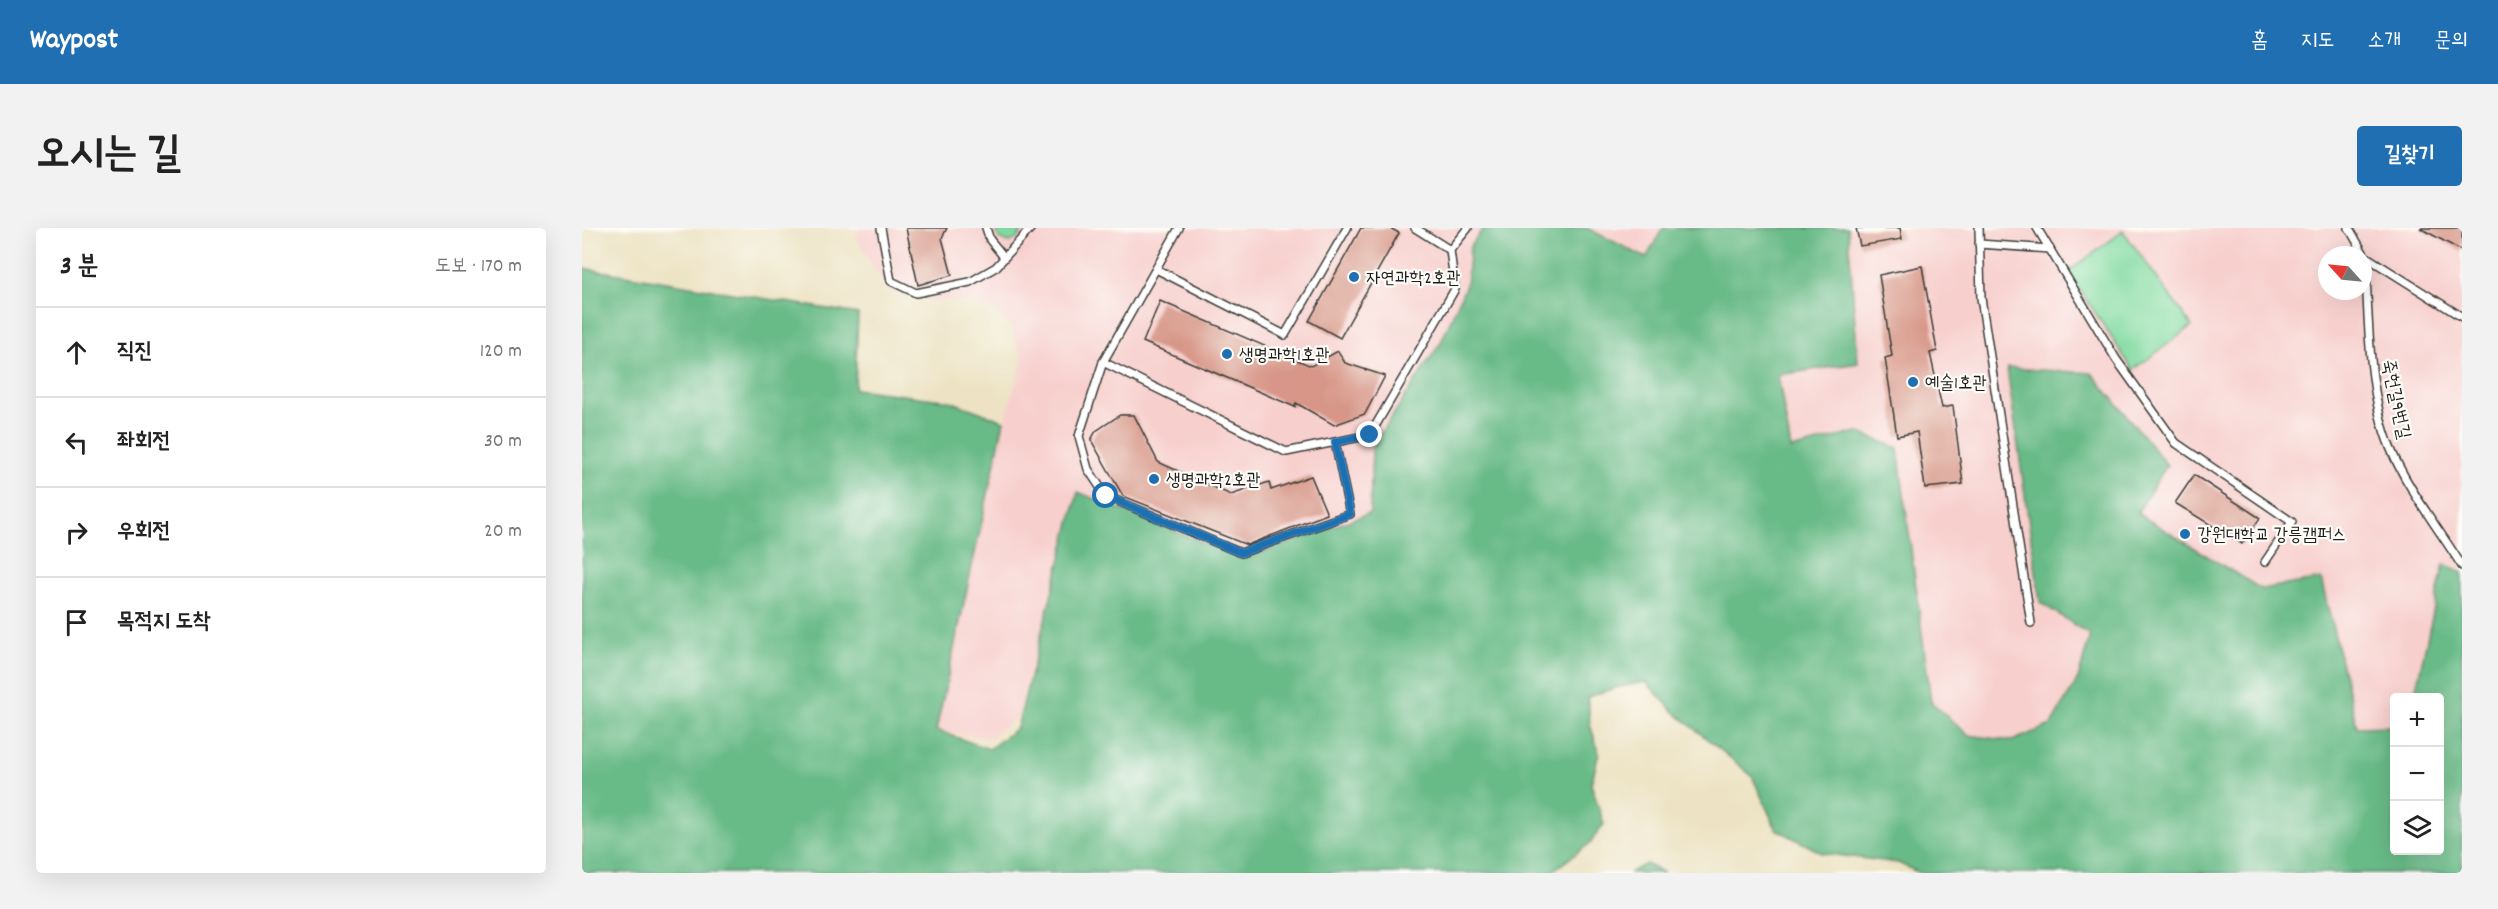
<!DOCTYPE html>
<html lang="ko">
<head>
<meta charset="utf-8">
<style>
	:root { --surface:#fff; --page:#f2f2f2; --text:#222; --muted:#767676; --line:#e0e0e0; --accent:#1f6fb2 }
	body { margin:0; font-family:Dekko,"Poor Story",sans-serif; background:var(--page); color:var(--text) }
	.controls { position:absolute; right:18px; bottom:18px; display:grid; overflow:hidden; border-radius:6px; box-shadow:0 6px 24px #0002 }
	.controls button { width:54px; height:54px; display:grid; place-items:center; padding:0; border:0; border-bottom:2px solid var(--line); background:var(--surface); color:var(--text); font:30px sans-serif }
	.compass { position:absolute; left:1736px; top:18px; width:54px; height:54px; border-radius:50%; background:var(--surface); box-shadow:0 6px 24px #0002; rotate:297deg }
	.stop { position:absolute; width:18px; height:18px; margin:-14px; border:4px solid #1f6fb2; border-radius:50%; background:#fff }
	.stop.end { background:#1f6fb2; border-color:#fff; box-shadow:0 2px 6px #0008 }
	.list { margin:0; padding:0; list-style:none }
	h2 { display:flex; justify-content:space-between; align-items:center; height:78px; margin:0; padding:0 24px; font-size:26px }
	h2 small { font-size:20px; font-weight:400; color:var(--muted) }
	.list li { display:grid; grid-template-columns:39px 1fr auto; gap:18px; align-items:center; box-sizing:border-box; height:90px; padding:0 24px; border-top:2px solid var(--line) }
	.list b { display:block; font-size:22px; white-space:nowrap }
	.list em { font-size:20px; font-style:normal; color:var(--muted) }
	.icon { flex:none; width:33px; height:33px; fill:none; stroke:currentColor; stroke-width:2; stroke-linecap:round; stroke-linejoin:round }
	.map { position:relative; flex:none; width:1880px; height:645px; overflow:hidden; border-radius:6px }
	header { display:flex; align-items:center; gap:36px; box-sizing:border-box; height:84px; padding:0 30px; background:var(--accent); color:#fff }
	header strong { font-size:28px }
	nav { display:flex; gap:33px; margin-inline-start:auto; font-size:21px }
	.intro { display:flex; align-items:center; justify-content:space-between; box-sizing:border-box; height:144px; padding:0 36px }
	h1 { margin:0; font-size:42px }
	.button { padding:15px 27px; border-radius:6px; background:var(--accent); color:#fff; font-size:21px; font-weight:700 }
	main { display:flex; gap:36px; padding:0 36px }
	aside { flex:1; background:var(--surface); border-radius:6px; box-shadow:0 6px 24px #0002 }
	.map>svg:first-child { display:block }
	.built { fill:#f7d0ce; fill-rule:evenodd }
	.green { fill:#80daa0; stroke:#4e7b5e; stroke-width:1.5 }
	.forest { fill:#68ba86; stroke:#426b51; stroke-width:1.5 }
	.building { fill:#d79687 }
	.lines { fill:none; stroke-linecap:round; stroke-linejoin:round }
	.service-casing { stroke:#3b3a35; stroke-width:10 }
	.service { stroke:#fff; stroke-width:7 }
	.route { stroke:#1f6fb2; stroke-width:8 }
	.poi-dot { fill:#1f6fb2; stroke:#fdfcf7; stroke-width:2 }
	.labels { text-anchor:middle; stroke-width:4.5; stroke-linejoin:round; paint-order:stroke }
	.poi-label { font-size:18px; fill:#1c1c1c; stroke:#fdfcf7; text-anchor:start }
	.street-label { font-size:18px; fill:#1c1c1c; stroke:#fdfcf7 }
</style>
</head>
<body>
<header>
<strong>Waypost</strong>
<nav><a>홈</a><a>지도</a><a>소개</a><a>문의</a></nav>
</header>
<div class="intro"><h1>오시는 길</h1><a class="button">길찾기</a></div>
<main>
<aside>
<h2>3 분<small>도보 · 170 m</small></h2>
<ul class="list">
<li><svg class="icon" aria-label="ahead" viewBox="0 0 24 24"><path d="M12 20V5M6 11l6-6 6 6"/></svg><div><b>직진</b></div><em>120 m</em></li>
<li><svg class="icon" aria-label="left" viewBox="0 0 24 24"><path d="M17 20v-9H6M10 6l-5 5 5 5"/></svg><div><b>좌회전</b></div><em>30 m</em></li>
<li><svg class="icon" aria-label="right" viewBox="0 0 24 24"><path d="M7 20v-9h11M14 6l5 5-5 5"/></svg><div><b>우회전</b></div><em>20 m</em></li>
<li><svg class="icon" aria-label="arrive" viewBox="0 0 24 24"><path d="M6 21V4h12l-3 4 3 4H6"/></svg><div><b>목적지 도착</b></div></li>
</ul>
</aside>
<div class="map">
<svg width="1880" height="645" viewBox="0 0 1880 645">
	<rect width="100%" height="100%" fill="#fdfcf7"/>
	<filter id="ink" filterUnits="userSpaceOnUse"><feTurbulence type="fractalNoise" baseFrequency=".0167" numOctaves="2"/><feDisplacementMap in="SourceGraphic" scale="12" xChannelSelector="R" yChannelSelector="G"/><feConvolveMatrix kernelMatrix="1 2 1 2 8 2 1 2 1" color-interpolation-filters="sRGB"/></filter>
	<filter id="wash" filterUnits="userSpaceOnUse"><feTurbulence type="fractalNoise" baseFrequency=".008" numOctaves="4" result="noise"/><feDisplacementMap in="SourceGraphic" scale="24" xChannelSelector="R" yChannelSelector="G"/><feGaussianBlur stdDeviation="1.35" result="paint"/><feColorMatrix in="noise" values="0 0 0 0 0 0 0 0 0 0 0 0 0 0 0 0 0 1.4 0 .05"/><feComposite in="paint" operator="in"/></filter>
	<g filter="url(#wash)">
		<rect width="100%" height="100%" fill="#ede3c4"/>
		<g class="built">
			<polygon points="278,0 902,0 888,18 884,57 859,114 790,219 789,285 662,331 496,264 436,488 408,510 354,503 399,269 441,131 428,97 408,80 383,73 353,73 310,64 295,46 274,9"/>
			<polygon points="1005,0 1081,0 1064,30"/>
			<path d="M 1266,0 L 1880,0 L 1880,567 L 1858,470 L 1812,470 L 1812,582 L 1496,451 L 1469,497 L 1430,513 L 1386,507 L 1349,474 L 1275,204 L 1209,222 L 1196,147 L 1276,135 ZM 1745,27 L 1781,27 L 1781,63 L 1745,63 Z"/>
		</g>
		<g class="green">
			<path d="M 413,0 L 440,0 C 439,9 434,13 426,14 L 417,10 Z"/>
			<polygon points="1541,3 1610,98 1551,142 1486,44"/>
		</g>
		<g class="forest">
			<polygon points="902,0 1005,0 1064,30 1081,0 1266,0 1276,135 1196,147 1209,221 1275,204 1316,220 1349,474 1386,507 1430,513 1469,497 1496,451 1508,407 1458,374 1425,140 1510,145 1585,237 1555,285 1679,361 1739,351 1775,499 1812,498 1812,622 1858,622 1858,470 1832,469 1862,336 1880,344 1880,645 1337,645 1316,635 1240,625 1194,601 1170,548 1091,483 1064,454 1036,459 1006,469 1008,496 1017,525 1009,556 1022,596 1007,616 968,645 0,645 0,40 276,86 273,161 368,173 422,193 354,502 407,521 435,500 496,264 662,331 788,285 790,219 859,114 884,57 888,18"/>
			<polygon points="1064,636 1082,645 1047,645"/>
		</g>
		<g id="blocks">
			<g class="building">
				<polygon points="324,0 365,0 360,10 370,47 336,57"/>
				<polygon points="779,0 808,0 817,5 758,110 727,93"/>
				<polygon points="1274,0 1318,0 1320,11 1278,18"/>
				<polygon points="1838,0 1880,0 1880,23"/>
				<polygon points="1340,38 1355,123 1348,125 1360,180 1371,178 1381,256 1343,260 1335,204 1315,208 1303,130 1310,128 1297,47"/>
				<polygon points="578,73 729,138 756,123 763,135 803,148 783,186 752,197 714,175 713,179 561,114"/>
				<polygon points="538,187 552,187 576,234 649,267 687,254 689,262 729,248 745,286 665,317 541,268 509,212 514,203"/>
				<polygon points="1612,247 1678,290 1660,316 1593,275"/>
			</g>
		</g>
	</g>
	<g filter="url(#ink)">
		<use href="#blocks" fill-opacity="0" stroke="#3b3a35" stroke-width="1.5"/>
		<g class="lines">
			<defs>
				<g id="service">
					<polyline points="299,0 309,53 334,65 388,54 414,39 449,0"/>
					<polyline points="404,0 408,12 422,29"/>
					<polyline points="597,0 521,134 704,224 788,207 873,61 868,22 833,0"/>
					<polyline points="1397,0 1399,70 1449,395"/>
					<polyline points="1455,0 1534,131 1594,215 1710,294 1683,334"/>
					<polyline points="1767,0 1783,28 1880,89"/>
					<polyline points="1397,16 1468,21"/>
					<polyline points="868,22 886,0"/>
					<path d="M 1783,28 C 1787,88 1785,163 1808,219 C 1823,257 1858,303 1880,338"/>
					<polyline points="574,41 703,107 765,0"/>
					<polyline points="521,134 497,208 506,241 524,268 659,325 768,286 753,214"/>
				</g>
			</defs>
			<use href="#service" class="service-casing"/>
			<use href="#service" class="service"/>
		</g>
	</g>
	<g class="lines" filter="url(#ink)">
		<polyline class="route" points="524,268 659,325 768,286 753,214 788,207"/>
	</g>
	<g class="poi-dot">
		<circle cx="772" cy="49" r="6"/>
		<circle cx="645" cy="126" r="6"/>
		<circle cx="1331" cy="154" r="6"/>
		<circle cx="572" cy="251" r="6"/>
		<circle cx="1603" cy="306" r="6"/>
	</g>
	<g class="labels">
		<g class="poi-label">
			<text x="784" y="55">자연과학2호관</text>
			<text x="657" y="132">생명과학1호관</text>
			<text x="1343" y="160">예술1호관</text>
			<text x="584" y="257">생명과학2호관</text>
			<text x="1615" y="312">강원대학교 강릉캠퍼스</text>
		</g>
		<g class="street-label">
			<text transform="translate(1815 171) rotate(78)" y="6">죽헌길9번길</text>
		</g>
	</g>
</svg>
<div class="controls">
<button>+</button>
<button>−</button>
<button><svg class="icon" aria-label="layers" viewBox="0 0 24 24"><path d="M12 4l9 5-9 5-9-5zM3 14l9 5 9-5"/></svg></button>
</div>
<svg class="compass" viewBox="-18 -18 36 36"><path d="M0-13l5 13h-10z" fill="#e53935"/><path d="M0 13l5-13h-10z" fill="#767676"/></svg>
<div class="stop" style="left:524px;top:268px"></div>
<div class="stop end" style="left:788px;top:207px"></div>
</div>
</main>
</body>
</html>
